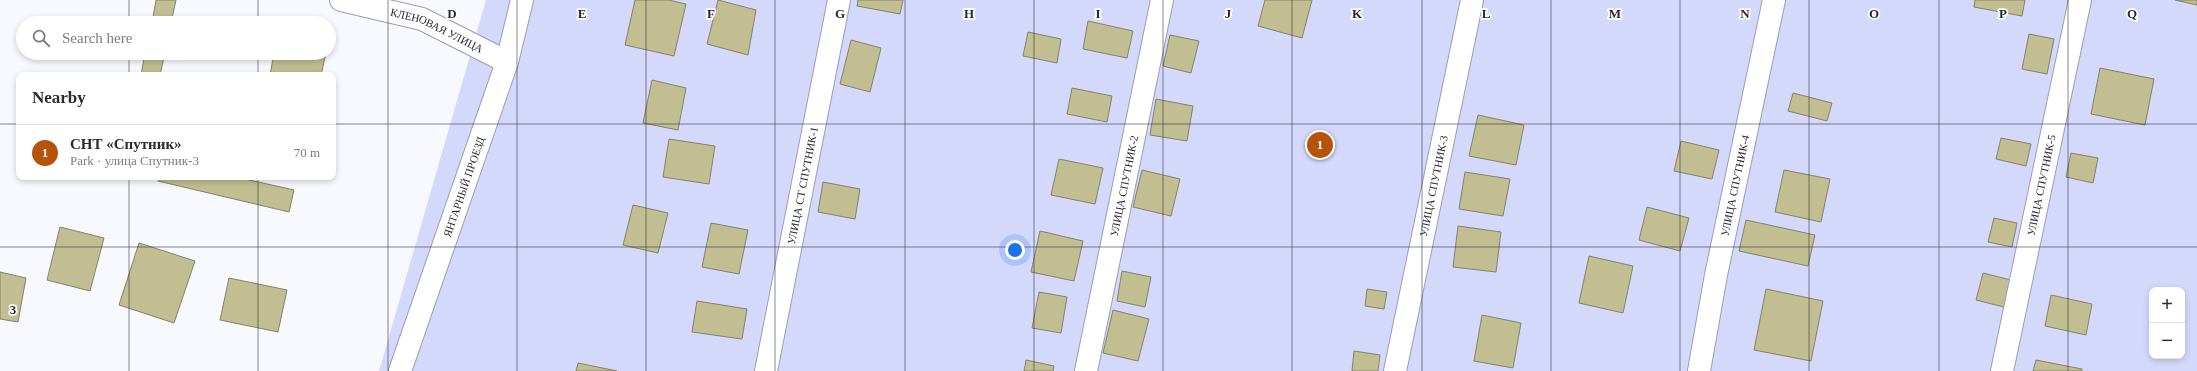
<!DOCTYPE html>
<html lang="en">
<head>
<meta charset="utf-8">
<style>
	:root { --surface:#fff; --page:#f2f2f3; --text:#2b2b33; --muted:#7c7c81; --line:#e1e1e2; --accent:#b45309 }
	body { margin:0; font-family:Georgia,serif; background:var(--page); color:var(--text) }
	.controls { position:absolute; right:12px; bottom:12px; display:grid; overflow:hidden; border-radius:8px; box-shadow:0 2px 6px #0003 }
	.controls button { width:36px; height:36px; display:grid; place-items:center; padding:0; border:0; border-bottom:1px solid var(--line); background:var(--surface); color:var(--text); font:20px sans-serif }
	.you { position:absolute; left:1015px; top:250px; width:14px; height:14px; margin:-10px; border:3px solid #fff; border-radius:50%; background:#1a73e8; box-shadow:0 0 0 6px #1a73e833 }
	.badge { display:grid; place-items:center; width:26px; height:26px; border-radius:50%; background:var(--accent); color:#fff; font-size:13px; font-weight:700 }
	.pin { position:absolute; translate:-50% -50%; border:2px solid #fff; box-shadow:0 1px 4px #0006 }
	.list { margin:0; padding:0; list-style:none }
	h2 { display:flex; justify-content:space-between; align-items:center; height:52px; margin:0; padding:0 16px; font-size:17px }
	h2 small { font-size:13px; font-weight:400; color:var(--muted) }
	.list li { display:grid; grid-template-columns:26px 1fr auto; gap:12px; align-items:center; box-sizing:border-box; height:56px; padding:0 16px; border-top:1px solid var(--line) }
	.list b { display:block; font-size:15px; white-space:nowrap }
	.list p { margin:0; font-size:13px; white-space:nowrap; color:var(--muted) }
	.list em { font-size:13px; font-style:normal; color:var(--muted) }
	.icon { flex:none; width:22px; height:22px; fill:none; stroke:currentColor; stroke-width:2; stroke-linecap:round; stroke-linejoin:round }
	.map { position:relative; flex:none; width:2197px; height:371px; overflow:hidden }
	.search { position:absolute; background:var(--surface); box-shadow:0 2px 6px #0003; left:16px; top:16px; width:320px; height:44px; display:flex; align-items:center; gap:10px; box-sizing:border-box; padding:0 14px; border-radius:22px; color:var(--muted); font-size:15px }
	.panel { position:absolute; background:var(--surface); box-shadow:0 2px 6px #0003; left:16px; top:72px; width:320px; height:108px; border-radius:8px }
	.map>svg:first-child { display:block }
	.green { fill:#d4d9fc; fill-rule:evenodd }
	.building { fill:#c1be92; stroke:#838269 }
	.lines { fill:none; stroke-linecap:round; stroke-linejoin:round }
	.minor-casing { stroke:#999db6; stroke-width:24 }
	.minor { stroke:#fff; stroke-width:22 }
	.grid { fill:none; stroke:#272933; stroke-width:1; stroke-opacity:0.55 }
	.labels { text-anchor:middle; stroke-width:3.5; stroke-linejoin:round; paint-order:stroke }
	.street-label { font-size:11px; fill:#272933; stroke:#fff }
	.grid-label { font-size:13px; text-anchor:middle; font-weight:bold; fill:#272933; stroke:#fff; stroke-width:3.5; stroke-linejoin:round; paint-order:stroke }
</style>
</head>
<body>
<div class="map">
<svg width="2197" height="371" viewBox="0 0 2197 371">
	<rect width="100%" height="100%" fill="#f8f9fe"/>
	<path class="green" d="M 486,0 L 2197,0 L 2197,371 L 379,371 ZM 2152,290 L 2182,290 L 2182,356 L 2152,356 Z"/>
	<g class="building">
		<polygon points="156,0 176,0 171,23 152,23"/>
		<polygon points="635,0 668,0 686,4 674,56 625,45"/>
		<polygon points="718,0 756,10 748,55 707,44"/>
		<polygon points="858,0 903,0 900,14 857,6"/>
		<polygon points="1265,0 1312,0 1302,38 1258,26"/>
		<polygon points="1975,0 2025,0 2022,16 1974,7"/>
		<polygon points="2175,0 2197,0 2197,5"/>
		<polygon points="1088,21 1133,31 1127,58 1083,49"/>
		<polygon points="1028,32 1061,39 1057,63 1023,56"/>
		<polygon points="2029,34 2054,39 2047,74 2022,69"/>
		<polygon points="1170,35 1199,41 1191,73 1163,66"/>
		<polygon points="851,40 881,48 870,92 840,84"/>
		<polygon points="145,53 165,53 160,75 141,75"/>
		<polygon points="274,53 326,53 321,75 270,75"/>
		<polygon points="2100,68 2154,79 2145,125 2091,114"/>
		<polygon points="652,80 686,88 678,130 643,123"/>
		<polygon points="1072,88 1112,96 1107,122 1067,114"/>
		<polygon points="1793,93 1832,103 1827,121 1788,111"/>
		<polygon points="1156,99 1193,106 1187,141 1150,135"/>
		<polygon points="1478,115 1524,125 1516,165 1469,156"/>
		<polygon points="2001,138 2031,144 2026,166 1996,159"/>
		<polygon points="669,139 715,146 709,184 663,177"/>
		<polygon points="1681,141 1719,150 1712,179 1674,171"/>
		<polygon points="2071,153 2098,158 2093,183 2066,177"/>
		<polygon points="1059,159 1103,168 1095,204 1051,195"/>
		<polygon points="1142,170 1180,179 1171,216 1133,207"/>
		<polygon points="1784,170 1830,179 1821,222 1775,212"/>
		<polygon points="1465,172 1510,179 1503,216 1459,209"/>
		<polygon points="159,177 236,177 294,190 289,212 158,181"/>
		<polygon points="823,182 860,189 855,219 818,212"/>
		<polygon points="633,205 668,213 658,253 623,245"/>
		<polygon points="1647,207 1689,218 1680,251 1639,240"/>
		<polygon points="1994,218 2017,223 2012,247 1988,242"/>
		<polygon points="1746,220 1815,235 1808,266 1739,251"/>
		<polygon points="711,223 748,230 739,274 702,267"/>
		<polygon points="1458,226 1501,232 1496,272 1453,267"/>
		<polygon points="60,227 104,238 90,291 47,280"/>
		<polygon points="1040,231 1083,241 1074,281 1031,272"/>
		<polygon points="139,243 195,261 174,323 119,305"/>
		<polygon points="1589,256 1633,266 1623,313 1579,303"/>
		<polygon points="1122,271 1151,277 1145,307 1117,301"/>
		<polygon points="0,272 26,278 18,322 0,319"/>
		<polygon points="1983,273 2011,280 2004,307 1976,300"/>
		<polygon points="229,278 287,290 278,332 220,320"/>
		<polygon points="1367,289 1387,292 1384,309 1365,306"/>
		<polygon points="1766,289 1823,301 1811,361 1754,350"/>
		<polygon points="1039,292 1067,297 1061,333 1032,328"/>
		<polygon points="2051,295 2092,304 2086,335 2045,326"/>
		<polygon points="697,301 747,309 742,339 692,332"/>
		<polygon points="1113,310 1149,319 1138,361 1103,353"/>
		<polygon points="1482,315 1521,323 1513,368 1474,361"/>
		<polygon points="1354,351 1380,355 1378,371 1352,371"/>
		<polygon points="1026,360 1054,366 1053,371 1024,371"/>
		<polygon points="2036,360 2082,369 2082,371 2033,371"/>
		<polygon points="578,363 617,371 576,371"/>
	</g>
	<g class="lines">
		<defs>
			<g id="minor">
				<path id="s1" d="M 341,0 L 422,19 L 507,62"/>
				<path id="s2" d="M 400,371 L 507,62 L 522,0"/>
				<path id="s3" d="M 766,371 L 839,0"/>
				<path id="s4" d="M 1086,371 L 1162,0"/>
				<path id="s5" d="M 1395,371 L 1472,0"/>
				<path id="s6" d="M 1699,371 L 1716,275 L 1774,0"/>
				<path id="s7" d="M 2002,371 L 2080,0"/>
			</g>
		</defs>
		<use href="#minor" class="minor-casing"/>
		<use href="#minor" class="minor"/>
	</g>
	<path class="grid" d="M 129,0 L 129,23M 258,0 L 258,23M 388,0 L 388,371M 517,0 L 517,371M 646,0 L 646,371M 775,0 L 775,371M 905,0 L 905,371M 1034,0 L 1034,371M 1163,0 L 1163,371M 1292,0 L 1292,371M 1422,0 L 1422,371M 1551,0 L 1551,371M 1680,0 L 1680,371M 1809,0 L 1809,371M 1939,0 L 1939,371M 2068,0 L 2068,371M 129,53 L 129,75M 258,53 L 258,75M 0,124 L 19,124M 333,124 L 2197,124M 129,177 L 129,371M 258,177 L 258,371M 0,247 L 2197,247"/>
	<g class="labels">
		<g class="street-label">
			<text dy="4" stroke="none"><textPath href="#s1" startOffset="101">КЛЕНОВАЯ УЛИЦА</textPath></text>
			<text dy="4" stroke="none"><textPath href="#s3" startOffset="189">УЛИЦА СТ СПУТНИК-1</textPath></text>
			<text dy="4" stroke="none"><textPath href="#s6" startOffset="189">УЛИЦА СПУТНИК-4</textPath></text>
			<text dy="4" stroke="none"><textPath href="#s2" startOffset="195">ЯНТАРНЫЙ ПРОЕЗД</textPath></text>
			<text dy="4" stroke="none"><textPath href="#s4" startOffset="189">УЛИЦА СПУТНИК-2</textPath></text>
			<text dy="4" stroke="none"><textPath href="#s5" startOffset="189">УЛИЦА СПУТНИК-3</textPath></text>
			<text dy="4" stroke="none"><textPath href="#s7" startOffset="190">УЛИЦА СПУТНИК-5</textPath></text>
		</g>
	</g>
	<g class="grid-label">
		<text x="452" y="18">D</text>
		<text x="582" y="18">E</text>
		<text x="711" y="18">F</text>
		<text x="840" y="18">G</text>
		<text x="969" y="18">H</text>
		<text x="1098" y="18">I</text>
		<text x="1228" y="18">J</text>
		<text x="1357" y="18">K</text>
		<text x="1486" y="18">L</text>
		<text x="1615" y="18">M</text>
		<text x="1745" y="18">N</text>
		<text x="1874" y="18">O</text>
		<text x="2003" y="18">P</text>
		<text x="2132" y="18">Q</text>
		<text x="13" y="314">3</text>
	</g>
</svg>
<div class="controls">
<button>+</button>
<button>−</button>
</div>
<div class="you"></div>
<div class="pin badge" style="left:1320px;top:145px">1</div>
<div class="search"><svg class="icon" aria-label="search" viewBox="0 0 24 24"><circle cx="10" cy="10" r="6"/><path d="M15 15l6 6"/></svg>Search here</div>
<section class="panel">
<h2>Nearby<small></small></h2>
<ul class="list">
<li><span class="badge">1</span><div><b>СНТ «Спутник»</b><p>Park · улица Спутник-3</p></div><em>70 m</em></li>
</ul>
</section>
</div>
</body>
</html>
